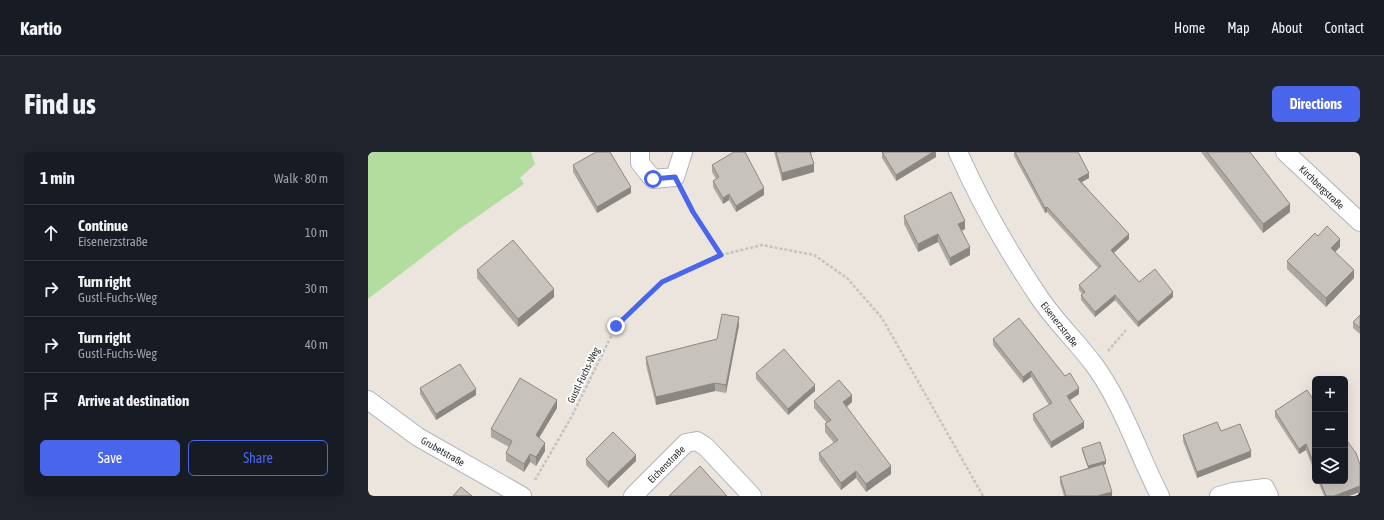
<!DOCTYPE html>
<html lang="en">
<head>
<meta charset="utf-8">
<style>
	:root { --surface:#171b24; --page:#20242c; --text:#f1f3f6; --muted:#9ea1a6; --line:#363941; --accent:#4965ec }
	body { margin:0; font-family:"Asap Condensed",sans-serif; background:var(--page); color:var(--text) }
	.controls { position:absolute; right:12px; bottom:12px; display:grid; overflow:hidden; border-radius:6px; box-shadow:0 4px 16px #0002 }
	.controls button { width:36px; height:36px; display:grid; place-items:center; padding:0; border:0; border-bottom:1px solid var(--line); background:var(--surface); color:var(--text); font:20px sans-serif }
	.stop { position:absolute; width:12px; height:12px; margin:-9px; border:3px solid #4965ec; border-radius:50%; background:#fff }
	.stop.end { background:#4965ec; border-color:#fff; box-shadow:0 1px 4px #0008 }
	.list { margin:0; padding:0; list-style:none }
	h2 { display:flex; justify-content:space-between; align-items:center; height:52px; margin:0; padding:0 16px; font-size:17px }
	h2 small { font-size:13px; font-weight:400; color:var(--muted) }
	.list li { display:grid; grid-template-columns:26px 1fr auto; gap:12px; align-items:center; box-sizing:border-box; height:56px; padding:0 16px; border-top:1px solid var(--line) }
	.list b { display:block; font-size:15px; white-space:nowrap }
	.list p { margin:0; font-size:13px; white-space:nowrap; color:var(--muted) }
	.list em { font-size:13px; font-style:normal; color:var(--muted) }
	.actions { display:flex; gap:8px; padding:12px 16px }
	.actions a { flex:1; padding:9px 0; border:1px solid var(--accent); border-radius:6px; text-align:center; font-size:14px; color:var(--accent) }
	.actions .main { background:var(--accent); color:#fff }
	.icon { flex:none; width:22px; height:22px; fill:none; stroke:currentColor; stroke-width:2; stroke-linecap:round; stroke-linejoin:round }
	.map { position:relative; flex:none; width:992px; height:344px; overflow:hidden; border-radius:6px }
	header { display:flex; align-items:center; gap:24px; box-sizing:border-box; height:56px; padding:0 20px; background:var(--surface); border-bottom:1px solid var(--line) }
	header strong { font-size:19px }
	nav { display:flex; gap:22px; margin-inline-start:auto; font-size:14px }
	.intro { display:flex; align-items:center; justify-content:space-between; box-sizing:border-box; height:96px; padding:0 24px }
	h1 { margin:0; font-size:28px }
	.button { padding:10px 18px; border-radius:6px; background:var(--accent); color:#fff; font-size:14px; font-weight:700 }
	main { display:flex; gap:24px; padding:0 24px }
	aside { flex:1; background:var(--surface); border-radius:6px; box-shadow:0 4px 16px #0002 }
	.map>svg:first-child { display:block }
	.green { fill:#b3dd9e }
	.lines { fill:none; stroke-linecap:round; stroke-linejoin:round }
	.street-casing { stroke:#b1b3bd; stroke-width:20 }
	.path { stroke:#c3c3c3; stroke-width:2.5; stroke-dasharray:3 2; stroke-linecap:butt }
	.street { stroke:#fff; stroke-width:18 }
	.wall { fill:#aba8a2 }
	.shaded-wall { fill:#8b8884 }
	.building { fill:#c7c3bc; stroke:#8b8884 }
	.route { stroke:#4965ec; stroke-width:5 }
	.labels { text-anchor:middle; stroke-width:3.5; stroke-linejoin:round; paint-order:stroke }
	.street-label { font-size:10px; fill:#2a2a2a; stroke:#fff }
</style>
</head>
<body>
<header>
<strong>Kartio</strong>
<nav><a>Home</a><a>Map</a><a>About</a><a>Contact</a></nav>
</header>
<div class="intro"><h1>Find us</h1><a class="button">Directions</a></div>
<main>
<aside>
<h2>1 min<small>Walk · 80 m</small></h2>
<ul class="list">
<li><svg class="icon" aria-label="ahead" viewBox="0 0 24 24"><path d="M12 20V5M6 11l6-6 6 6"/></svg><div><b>Continue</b><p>Eisenerzstraße</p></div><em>10 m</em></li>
<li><svg class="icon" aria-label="right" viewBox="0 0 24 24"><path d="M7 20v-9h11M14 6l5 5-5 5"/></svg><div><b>Turn right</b><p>Gustl-Fuchs-Weg</p></div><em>30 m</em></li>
<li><svg class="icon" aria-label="right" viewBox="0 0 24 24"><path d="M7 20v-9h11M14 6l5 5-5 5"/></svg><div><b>Turn right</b><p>Gustl-Fuchs-Weg</p></div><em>40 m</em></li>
<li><svg class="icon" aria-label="arrive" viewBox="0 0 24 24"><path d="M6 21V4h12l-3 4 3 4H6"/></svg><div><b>Arrive at destination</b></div></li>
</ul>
<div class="actions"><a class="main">Save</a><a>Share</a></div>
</aside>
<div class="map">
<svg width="992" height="344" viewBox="0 0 992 344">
	<rect width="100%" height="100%" fill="#ebe5dd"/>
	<polygon class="green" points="0,0 163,0 167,12 152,26 156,32 90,78 0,147"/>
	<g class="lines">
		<defs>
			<g id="street">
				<polyline points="272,0 272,11 285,27 307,25 315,0"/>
				<path d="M 590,0 C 613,52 641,101 673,148 C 689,171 710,191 727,214 C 755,253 770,301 792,344"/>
				<polyline points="917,0 992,70"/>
				<polyline points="0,248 50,285 154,344"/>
				<polyline points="265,344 318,291 329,289 338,295 384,344"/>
				<polyline points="851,344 865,340 897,336 901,344"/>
			</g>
		</defs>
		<use href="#street" class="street-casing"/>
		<g class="path">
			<polyline points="353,103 394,93 446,103 479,126 514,166 615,344"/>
			<polyline points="740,199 758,178"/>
			<polyline points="167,328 204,264 248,174 294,130 353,103 325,60 316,43"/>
		</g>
		<use href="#street" class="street"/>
	</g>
	<g class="wall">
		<polygon points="406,0 448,0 443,1 446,20 414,29"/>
		<polygon points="514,0 568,0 568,5 528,29 514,6"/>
		<polygon points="646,0 710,0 721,26 714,30 761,87 746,101 771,130 805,145 770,175 747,148 727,165 713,148 713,143 714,142 711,138 711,133 730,116 679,60 677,61 646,4"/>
		<polygon points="833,0 882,0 922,60 895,81"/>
		<polygon points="205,13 263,41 229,61 205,20"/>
		<polygon points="344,13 396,43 368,60 361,48 355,52 345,35 345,29 348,27 344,20"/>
		<polygon points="536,64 597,77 594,79 602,103 582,114 570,90 550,100 536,72"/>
		<polygon points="950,84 972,95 967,100 986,126 958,155 919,117 919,109"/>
		<polygon points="109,118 186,145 150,175 109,126"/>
		<polygon points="992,163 992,182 985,176 985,170"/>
		<polygon points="371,173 358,241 347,239 288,253 278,213 278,205 349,187"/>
		<polygon points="625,187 711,242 702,248 716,276 683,296 665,268 665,262 681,253 663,225 655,231 625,193"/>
		<polygon points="388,221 447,239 420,263 388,227"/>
		<polygon points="52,236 108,243 68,268 52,242"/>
		<polygon points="446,249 484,250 479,255 523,322 498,340 488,326 473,338 451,308 451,301 466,291 457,280 457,272 459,271 446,256"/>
		<polygon points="947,250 947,321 938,298 931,302 907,265 907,259"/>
		<polygon points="189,256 171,286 177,299 168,314 162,310 156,320 138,309 138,301 141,295 123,285 123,277"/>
		<polygon points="853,279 883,305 829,326 815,289 815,283"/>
		<polygon points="714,296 738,312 735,313 744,344 696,344 692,331 692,325 720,316 714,299"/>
		<polygon points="218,307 268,309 240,336 218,313"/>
		<polygon points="992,313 992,340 981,344 956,344 950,329 977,329"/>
	</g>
	<g class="shaded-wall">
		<polygon points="565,0 568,0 568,5 528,29 528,23"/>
		<polygon points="446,12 446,20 414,29 414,21"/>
		<polygon points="721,21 721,26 710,32 710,27"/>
		<polygon points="263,35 263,41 229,61 229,55"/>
		<polygon points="396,36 396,43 368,60 368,54"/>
		<polygon points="361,42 361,48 355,52 355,46"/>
		<polygon points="922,52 922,60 895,81 895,72"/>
		<polygon points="679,55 679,60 677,61 677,56"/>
		<polygon points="597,69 597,77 590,80 590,72"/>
		<polygon points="570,82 570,90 550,100 550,92"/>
		<polygon points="761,82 761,87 743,103 743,98"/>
		<polygon points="972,87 972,95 963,104 963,96"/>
		<polygon points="602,95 602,103 582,114 582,106"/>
		<polygon points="986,118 986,126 958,155 958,146"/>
		<polygon points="186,137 186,145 150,175 150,167"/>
		<polygon points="805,140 805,145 770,175 770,170"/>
		<polygon points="747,143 747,148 727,165 727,160"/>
		<polygon points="371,165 371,173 358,241 358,233"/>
		<polygon points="663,219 663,225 655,231 655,225"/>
		<polygon points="347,231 347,239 288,253 288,245"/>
		<polygon points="447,233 447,239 420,263 420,257"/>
		<polygon points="711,236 711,242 699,250 699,244"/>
		<polygon points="108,237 108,243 68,268 68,262"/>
		<polygon points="484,243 484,250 475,257 475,250"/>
		<polygon points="189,248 189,256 168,291 168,283"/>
		<polygon points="716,270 716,276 683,296 683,290"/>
		<polygon points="177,291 177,299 168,314 168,305"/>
		<polygon points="938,292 938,298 931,302 931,297"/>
		<polygon points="883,299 883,305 829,326 829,320"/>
		<polygon points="162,302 162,310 156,320 156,312"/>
		<polygon points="268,303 268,309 240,336 240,330"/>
		<polygon points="738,309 738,312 720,318 720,314"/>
		<polygon points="523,314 523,322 498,340 498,332"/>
		<polygon points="488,319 488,326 473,338 473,331"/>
		<polygon points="992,334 992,340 981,344 966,344"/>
		<polygon points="744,340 744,344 729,344"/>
	</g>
	<g class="building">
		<polygon points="228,0 242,0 263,35 229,55 205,13"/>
		<polygon points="366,0 377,0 396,36 368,54 361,42 355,46 345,29 351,25 344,13"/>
		<polygon points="408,0 442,0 446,12 414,21"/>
		<polygon points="514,0 565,0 528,23"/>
		<polygon points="647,0 710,0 721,21 710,27 761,82 743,98 771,130 787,117 805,140 770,170 747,143 727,160 713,143 717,140 711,133 733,114 679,55 677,56"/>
		<polygon points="839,0 882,0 922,52 895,72"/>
		<polygon points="583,40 597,69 590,72 602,95 582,106 570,82 550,92 536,64"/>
		<polygon points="959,74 972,87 963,96 986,118 958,146 919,109 947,81 950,84"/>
		<polygon points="145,88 186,137 150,167 109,118"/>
		<polygon points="354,162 371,165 358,233 347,231 288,245 278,205 349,187"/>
		<polygon points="992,163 992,176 985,170"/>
		<polygon points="651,166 697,224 702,221 711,236 699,244 716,270 683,290 665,262 684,251 663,219 655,225 625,187"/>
		<polygon points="416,197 447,233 420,257 388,221"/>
		<polygon points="92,212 108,237 68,262 52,236"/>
		<polygon points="152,226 189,248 168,283 177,291 168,305 162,302 156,312 138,301 144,289 123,277"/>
		<polygon points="471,228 484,243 475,250 523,314 498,332 488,319 473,331 451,301 470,288 457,272 463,268 446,249"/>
		<polygon points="939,238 947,250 947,315 938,292 931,297 907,259"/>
		<polygon points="849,270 853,279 872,272 883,299 829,320 815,283"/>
		<polygon points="245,280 268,303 240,330 218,307"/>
		<polygon points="977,286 988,301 992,313 992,334 966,344 958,344 952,329 977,329"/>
		<polygon points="732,290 738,309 720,314 714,296"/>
		<polygon points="735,312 744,340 729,344 698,344 692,325"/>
		<polygon points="332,314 359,344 301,344"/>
		<polygon points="93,335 104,344 85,344"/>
	</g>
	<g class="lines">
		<polyline class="route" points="248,174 294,130 353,103 325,60 307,25 285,27"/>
	</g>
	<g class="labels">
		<g class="street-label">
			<text transform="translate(954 35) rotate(44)" y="4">Kirchbergstraße</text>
			<text transform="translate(692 172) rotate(52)" y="4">Eisenerzstraße</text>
			<text transform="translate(215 223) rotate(-64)" y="4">Gustl-Fuchs-Weg</text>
			<text transform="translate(75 299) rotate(30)" y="4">Grubetstraße</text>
			<text transform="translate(298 312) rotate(-45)" y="4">Eichenstraße</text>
		</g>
	</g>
</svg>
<div class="controls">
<button>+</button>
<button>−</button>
<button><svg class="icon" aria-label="layers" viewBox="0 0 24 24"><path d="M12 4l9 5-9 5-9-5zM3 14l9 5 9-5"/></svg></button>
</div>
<div class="stop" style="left:285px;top:27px"></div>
<div class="stop end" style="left:248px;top:174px"></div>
</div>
</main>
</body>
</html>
